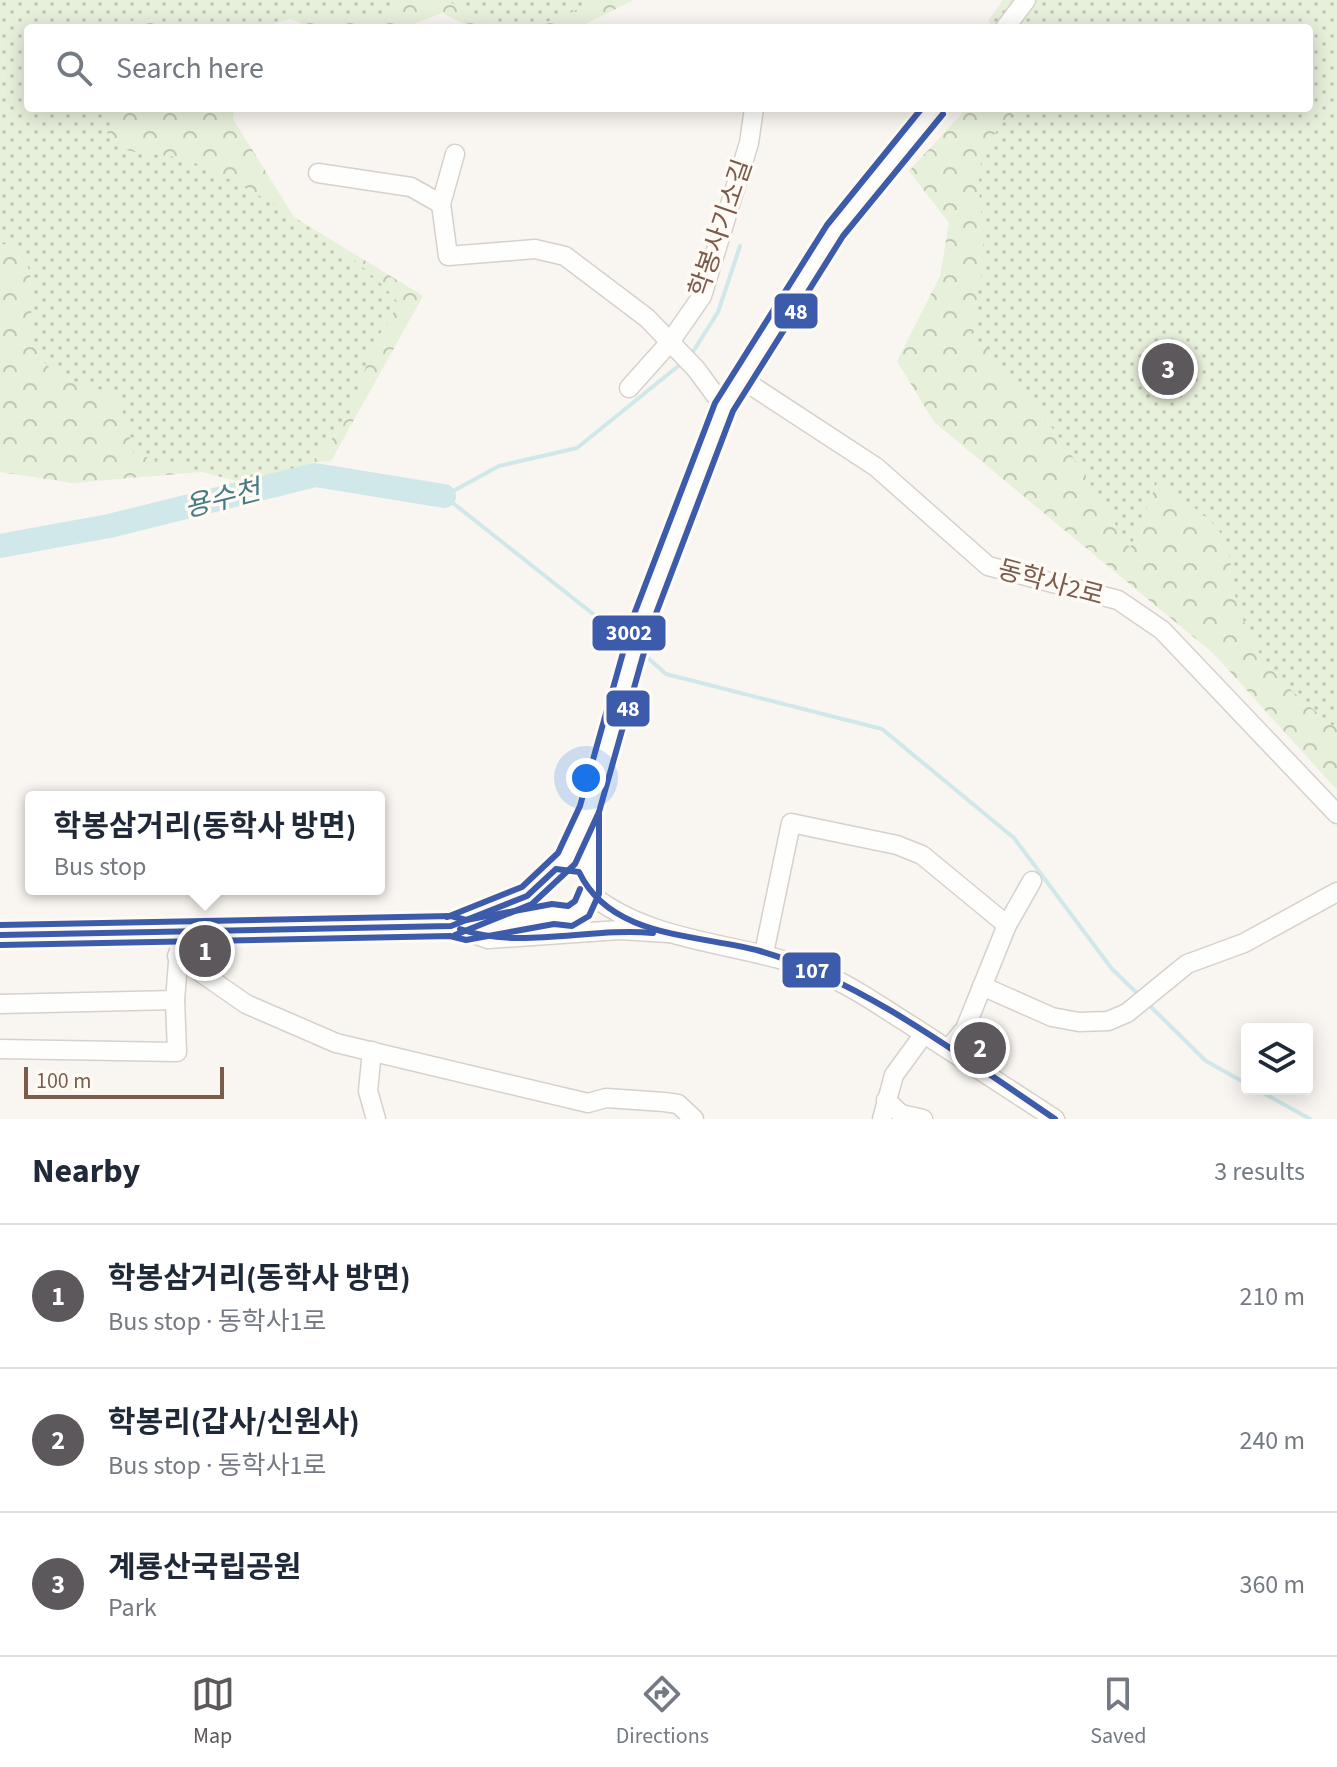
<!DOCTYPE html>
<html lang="en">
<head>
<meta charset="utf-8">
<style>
	:root { --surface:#fff; --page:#f2f2f3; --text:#1f2937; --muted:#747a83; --line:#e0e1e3; --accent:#5c585b }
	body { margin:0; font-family:"Source Sans 3","Noto Sans KR",sans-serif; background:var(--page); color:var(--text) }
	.controls { position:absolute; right:24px; bottom:24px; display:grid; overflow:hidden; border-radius:8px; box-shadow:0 4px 20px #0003 }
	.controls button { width:72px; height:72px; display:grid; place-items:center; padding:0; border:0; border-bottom:2px solid var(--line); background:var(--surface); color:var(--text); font:40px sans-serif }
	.scale { position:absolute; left:24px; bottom:20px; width:200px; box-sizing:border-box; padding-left:8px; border:4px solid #7a5c4d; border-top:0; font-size:22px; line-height:28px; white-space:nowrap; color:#7a5c4d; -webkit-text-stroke:6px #fffaf3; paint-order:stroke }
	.you { position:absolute; left:586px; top:778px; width:28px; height:28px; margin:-20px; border:6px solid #fff; border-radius:50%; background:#1a73e8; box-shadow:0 0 0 12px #1a73e833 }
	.badge { display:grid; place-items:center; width:52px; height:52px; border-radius:50%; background:var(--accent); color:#fff; font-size:26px; font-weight:700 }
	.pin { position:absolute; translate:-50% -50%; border:4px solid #fff; box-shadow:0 2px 8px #0006 }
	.popup { position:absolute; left:25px; top:791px; width:360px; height:104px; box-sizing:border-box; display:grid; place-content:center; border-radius:8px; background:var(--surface); filter:drop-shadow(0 2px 6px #0005); font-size:26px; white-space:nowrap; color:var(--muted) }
	.popup b { font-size:30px; color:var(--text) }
	.popup::after { content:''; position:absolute; left:50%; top:100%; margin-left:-16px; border:16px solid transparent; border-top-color:var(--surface) }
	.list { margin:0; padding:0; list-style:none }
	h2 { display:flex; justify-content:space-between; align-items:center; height:104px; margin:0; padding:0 32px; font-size:34px }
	h2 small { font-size:26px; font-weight:400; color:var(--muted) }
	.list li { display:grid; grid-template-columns:52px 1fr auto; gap:24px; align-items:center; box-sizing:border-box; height:144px; padding:0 32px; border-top:2px solid var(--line) }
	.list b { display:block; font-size:30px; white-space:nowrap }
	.list p { margin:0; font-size:26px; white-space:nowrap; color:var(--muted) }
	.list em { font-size:26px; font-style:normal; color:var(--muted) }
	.icon { flex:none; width:44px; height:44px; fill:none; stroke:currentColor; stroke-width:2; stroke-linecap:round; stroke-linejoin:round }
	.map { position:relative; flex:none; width:1337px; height:1119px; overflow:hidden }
	.search { position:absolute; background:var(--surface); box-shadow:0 4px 20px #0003; left:24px; right:24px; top:24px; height:88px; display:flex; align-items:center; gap:20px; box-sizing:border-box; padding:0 28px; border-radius:8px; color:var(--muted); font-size:30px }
	.sheet { height:536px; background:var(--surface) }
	nav { display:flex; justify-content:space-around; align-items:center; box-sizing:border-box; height:112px; border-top:2px solid var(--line); background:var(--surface); font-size:22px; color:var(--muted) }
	nav a { display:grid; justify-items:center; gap:4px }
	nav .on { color:var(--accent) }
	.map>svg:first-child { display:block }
	.forest { fill:url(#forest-crowns) }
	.park { fill:url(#park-dots) }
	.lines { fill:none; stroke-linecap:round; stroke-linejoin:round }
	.stream { stroke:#d0e8ea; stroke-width:4 }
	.river { stroke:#d0e8ea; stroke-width:24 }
	.minor-casing { stroke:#d7d1cb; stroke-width:21 }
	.minor { stroke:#fefefd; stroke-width:18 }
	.bus-1-casing { stroke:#fffaf3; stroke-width:12 }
	.bus-2-casing { stroke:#fffaf3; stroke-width:12 }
	.bus-3-casing { stroke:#fffaf3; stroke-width:12 }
	.bus-1 { stroke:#3d5bab; stroke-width:6 }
	.bus-2 { stroke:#3d5bab; stroke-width:6 }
	.bus-3 { stroke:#3d5bab; stroke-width:6 }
	.labels { text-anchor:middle; stroke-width:7; stroke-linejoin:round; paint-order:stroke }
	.street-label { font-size:26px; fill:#7a5c4d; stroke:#fffaf3 }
	.water-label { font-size:28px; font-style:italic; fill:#437c86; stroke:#fffaf3 }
	.line-badge { stroke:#fffaf3; stroke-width:3 }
	.badge-label { font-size:22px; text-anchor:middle; font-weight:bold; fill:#fff }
</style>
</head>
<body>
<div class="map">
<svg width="1337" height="1119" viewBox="0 0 1337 1119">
	<defs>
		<pattern id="forest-crowns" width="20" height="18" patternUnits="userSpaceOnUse" patternTransform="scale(2)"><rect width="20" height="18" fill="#e7f0db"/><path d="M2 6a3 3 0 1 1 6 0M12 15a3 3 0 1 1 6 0" fill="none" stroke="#c0c6b4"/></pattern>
		<pattern id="park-dots" width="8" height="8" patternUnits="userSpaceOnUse" patternTransform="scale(2)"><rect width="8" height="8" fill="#e7f0db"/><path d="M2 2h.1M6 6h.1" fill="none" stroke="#c0c6b4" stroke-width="1.8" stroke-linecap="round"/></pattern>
	</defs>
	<rect width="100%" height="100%" fill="#f9f5f0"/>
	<g class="forest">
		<polygon points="0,0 634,0 577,28 473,28 442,13 403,28 310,28 281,14 263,28 28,28 28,108 234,108 233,119 294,217 423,296 331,461 72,483 0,472"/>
		<polygon points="1337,0 1337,790 1214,654 934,422 897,361 940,276 949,223 909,171 967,108 1309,108 1309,28"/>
	</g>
	<g class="park">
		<path d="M 0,0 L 405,0 L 379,17 L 299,16 L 259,28 L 173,28 L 145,17 L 108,28 L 28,28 L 28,108 L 115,108 L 107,133 L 115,145 C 137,157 164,152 187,160 C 244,181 364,256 399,304 L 373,345 L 351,413 L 322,452 L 302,470 L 271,482 L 244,483 L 134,454 L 118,394 C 94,388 63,382 45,363 C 13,330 53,272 9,243 L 0,245 Z"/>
		<path d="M 447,0 L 592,0 C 541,35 499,32 447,0 Z"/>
		<path d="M 1003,0 L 1337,0 L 1337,729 C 1283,684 1256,667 1235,595 C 1229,575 1234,554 1222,535 C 1206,510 1178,500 1159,478 L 1130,548 C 1093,489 1044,401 988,361 L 993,355 L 971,334 C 977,321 975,312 977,298 C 979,284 984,270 984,255 C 984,189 960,161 1018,108 L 1309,108 L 1309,28 L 995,28 L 988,21 Z"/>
	</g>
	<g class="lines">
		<g class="stream">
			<polyline points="691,355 718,312 740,246"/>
			<polyline points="631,644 444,496 499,466 577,448 682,363"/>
			<polyline points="641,652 666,674 882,729 1014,838 1112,969 1141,997"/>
			<polyline points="1147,1003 1206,1061 1247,1084"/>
			<polyline points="1256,1089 1310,1119"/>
		</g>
		<polyline class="river" points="0,546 109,526 315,475 444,496"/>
		<defs>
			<g id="minor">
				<polyline points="1005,28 1026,0"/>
				<polyline points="455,154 441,204 448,256 535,249 565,256 647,318 696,369 724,407"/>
				<polyline points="318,173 411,187 441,204"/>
				<polyline points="740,378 876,467 988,566 1118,600 1162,630 1337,814"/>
				<polyline points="629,388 670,342 702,296 749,143 754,108"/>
				<path d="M 589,893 C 655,947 747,941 823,974 C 854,987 883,1008 912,1026 C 960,1057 1007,1088 1055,1119"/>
				<polyline points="451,926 527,896 566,859 589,809 642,621 724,407 835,230 935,108"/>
				<polyline points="471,929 554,914 570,916 583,908 589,893 589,819"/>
				<polyline points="0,935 451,926 488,939 620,930 668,933"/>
				<polyline points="764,953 791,823 897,845 922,855 1007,925"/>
				<polyline points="177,956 246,1004 336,1043 588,1103 606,1098 664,1102 678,1104 694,1119"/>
				<polyline points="982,986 1052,1017 1079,1022 1108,1021 1127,1013 1187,964 1244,943 1337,892"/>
				<polyline points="0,1004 175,1000"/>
				<polyline points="949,1048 965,1029 1007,925 1032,881"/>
				<polyline points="0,1049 177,1052 175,1000 179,950"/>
				<polyline points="372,1051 368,1091 376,1119"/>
				<polyline points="886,1100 901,1114 923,1119"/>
				<polyline points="882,1119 894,1075 924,1034"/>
			</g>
		</defs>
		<use href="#minor" class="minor-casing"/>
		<use href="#minor" class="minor"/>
		<defs>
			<g id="bus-1">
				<path d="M 460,929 C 520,950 590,927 653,933"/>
				<path d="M 0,935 L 451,926 L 527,896 L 556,869 L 579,872 C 611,939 698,934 760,951 C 859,979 969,1061 1055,1119"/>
			</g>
			<g id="bus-2">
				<polyline points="455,935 532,904 575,864 599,812 652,624 733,411 843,236 943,114"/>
				<polyline points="0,945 450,936 466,940 554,924 572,926 589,916 599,894 599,814"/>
			</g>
			<g id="bus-3">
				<polyline points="447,917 522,887 558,853 580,806 633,617 715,403 827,225 922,108"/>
				<polyline points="0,925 451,916 466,920 552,904 568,906 575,901 580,889"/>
			</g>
		</defs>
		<use href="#bus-1" class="bus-1-casing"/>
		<use href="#bus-2" class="bus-2-casing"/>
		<use href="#bus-3" class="bus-3-casing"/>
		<use href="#bus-1" class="bus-1"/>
		<use href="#bus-2" class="bus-2"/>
		<use href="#bus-3" class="bus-3"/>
	</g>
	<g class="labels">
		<g class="street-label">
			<text transform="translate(720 228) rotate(-71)" y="9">학봉사기소길</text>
			<text transform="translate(1051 582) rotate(15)" y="9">동학사2로</text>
		</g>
		<g class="water-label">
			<text transform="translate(222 498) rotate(-14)" y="10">용수천</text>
		</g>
	</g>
	<g class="line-badge">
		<rect x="773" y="292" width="46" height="38" rx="8" fill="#3d5bab"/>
		<rect x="591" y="614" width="76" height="38" rx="8" fill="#3d5bab"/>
		<rect x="605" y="689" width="46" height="39" rx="8" fill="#3d5bab"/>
		<rect x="781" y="951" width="61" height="38" rx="8" fill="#3d5bab"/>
	</g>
	<g class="badge-label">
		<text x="796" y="319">48</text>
		<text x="629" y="640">3002</text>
		<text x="628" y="716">48</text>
		<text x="812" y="978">107</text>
	</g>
</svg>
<div class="controls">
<button><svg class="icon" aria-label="layers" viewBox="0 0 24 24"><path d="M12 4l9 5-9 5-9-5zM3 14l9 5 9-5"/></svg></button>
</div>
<div class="scale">100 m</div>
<div class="you"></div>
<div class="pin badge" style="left:205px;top:951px">1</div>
<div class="popup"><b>학봉삼거리(동학사 방면)</b>Bus stop</div>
<div class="pin badge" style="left:980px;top:1048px">2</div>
<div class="pin badge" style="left:1168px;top:369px">3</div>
<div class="search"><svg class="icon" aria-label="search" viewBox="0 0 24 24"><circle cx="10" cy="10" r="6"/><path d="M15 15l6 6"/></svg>Search here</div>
</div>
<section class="sheet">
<h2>Nearby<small>3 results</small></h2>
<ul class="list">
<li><span class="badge">1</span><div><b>학봉삼거리(동학사 방면)</b><p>Bus stop · 동학사1로</p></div><em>210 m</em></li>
<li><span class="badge">2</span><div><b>학봉리(갑사/신원사)</b><p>Bus stop · 동학사1로</p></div><em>240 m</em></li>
<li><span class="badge">3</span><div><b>계룡산국립공원</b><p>Park</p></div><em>360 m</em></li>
</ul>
</section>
<nav>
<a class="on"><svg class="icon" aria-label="map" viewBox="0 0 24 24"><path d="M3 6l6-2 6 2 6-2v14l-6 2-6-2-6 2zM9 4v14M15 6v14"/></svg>Map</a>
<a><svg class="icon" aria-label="directions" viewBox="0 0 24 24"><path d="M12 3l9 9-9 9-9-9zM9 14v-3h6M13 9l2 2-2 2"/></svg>Directions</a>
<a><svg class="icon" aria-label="saved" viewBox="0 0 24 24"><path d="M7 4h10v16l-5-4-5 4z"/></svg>Saved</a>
</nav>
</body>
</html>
